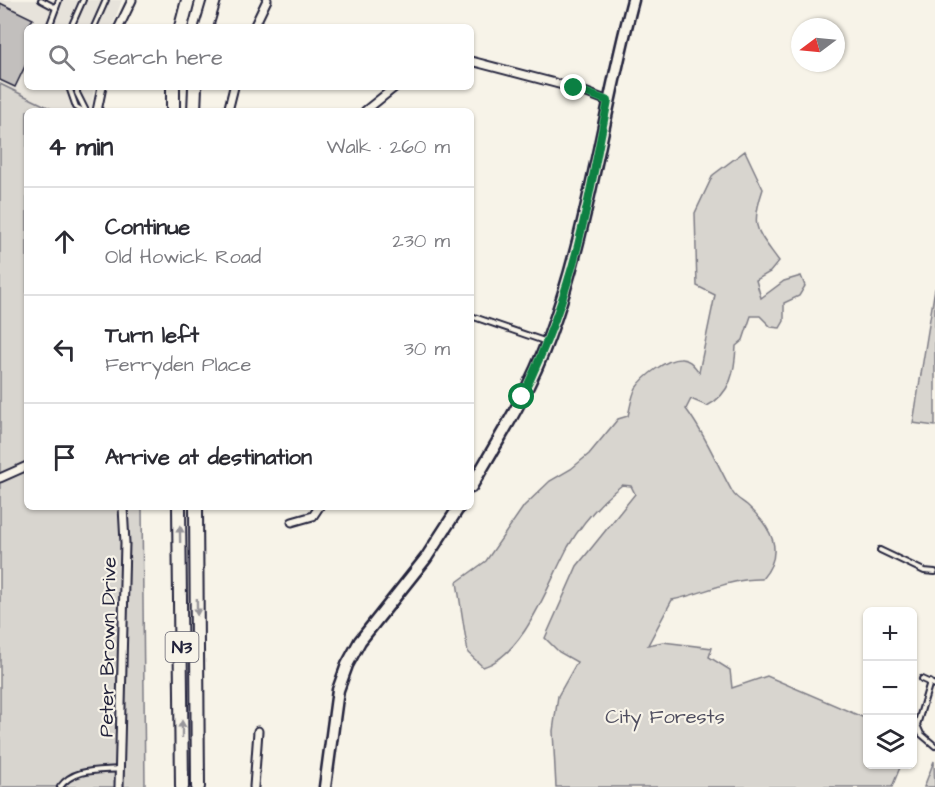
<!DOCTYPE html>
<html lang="en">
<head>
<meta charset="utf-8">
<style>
	:root { --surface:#fff; --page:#f2f2f3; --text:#2b2b33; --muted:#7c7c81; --line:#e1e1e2 }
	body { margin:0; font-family:"Architects Daughter",sans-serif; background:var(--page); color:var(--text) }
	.controls { position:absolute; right:18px; bottom:18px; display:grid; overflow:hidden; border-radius:9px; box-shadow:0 2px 4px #0004 }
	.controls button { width:54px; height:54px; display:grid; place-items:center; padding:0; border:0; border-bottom:2px solid var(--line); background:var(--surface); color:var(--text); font:30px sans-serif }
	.compass { position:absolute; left:791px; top:18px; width:54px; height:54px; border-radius:50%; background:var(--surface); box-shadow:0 2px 4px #0004; rotate:254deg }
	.stop { position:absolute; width:18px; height:18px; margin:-14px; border:4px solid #0b8043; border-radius:50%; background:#fff }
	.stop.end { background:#0b8043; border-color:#fff; box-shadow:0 2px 6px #0008 }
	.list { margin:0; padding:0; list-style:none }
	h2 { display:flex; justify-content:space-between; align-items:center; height:78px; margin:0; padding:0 24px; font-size:26px }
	h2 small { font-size:20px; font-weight:400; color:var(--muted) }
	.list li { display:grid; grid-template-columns:39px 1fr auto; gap:18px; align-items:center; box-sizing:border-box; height:108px; padding:0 24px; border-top:2px solid var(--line) }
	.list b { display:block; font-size:22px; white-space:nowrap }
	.list p { margin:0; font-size:20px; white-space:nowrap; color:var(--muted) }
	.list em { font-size:20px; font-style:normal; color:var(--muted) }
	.icon { flex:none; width:33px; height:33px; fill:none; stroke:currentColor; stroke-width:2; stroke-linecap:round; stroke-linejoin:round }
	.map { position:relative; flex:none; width:935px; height:787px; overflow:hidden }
	.search { position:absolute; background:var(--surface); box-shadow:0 2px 4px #0004; left:24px; top:24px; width:450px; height:66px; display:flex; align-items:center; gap:15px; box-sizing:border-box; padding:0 21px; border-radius:9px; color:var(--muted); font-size:22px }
	.panel { position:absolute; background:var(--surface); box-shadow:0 2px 4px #0004; left:24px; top:108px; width:450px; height:402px; border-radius:9px }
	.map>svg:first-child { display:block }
	.built { fill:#e7e3db }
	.green { fill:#d8d5cf; stroke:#7d7c85; stroke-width:1.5 }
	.building { fill:#c2bfbd; stroke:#22223b; stroke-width:1.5 }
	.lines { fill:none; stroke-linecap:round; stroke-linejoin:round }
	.service-casing { stroke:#22223b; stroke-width:8 }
	.minor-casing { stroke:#22223b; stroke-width:11 }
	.secondary-casing { stroke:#22223b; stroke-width:15 }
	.motorway-casing { stroke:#22223b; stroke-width:16 }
	.service { stroke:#f7f3e8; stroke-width:4 }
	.minor { stroke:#f7f3e8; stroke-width:7 }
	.secondary { stroke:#f7f3e8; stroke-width:10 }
	.motorway { stroke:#f7f3e8; stroke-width:12 }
	.oneway { fill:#97959a }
	.route { stroke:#0b8043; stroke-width:8 }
	.labels { text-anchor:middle; stroke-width:4.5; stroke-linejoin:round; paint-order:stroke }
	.shield { fill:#f7f3e8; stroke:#62616f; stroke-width:1.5 }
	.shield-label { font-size:18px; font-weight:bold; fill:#22223b }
	.street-label { font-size:20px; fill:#22223b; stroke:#f7f3e8 }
	.park-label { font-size:20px; fill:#504f60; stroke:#f7f3e8 }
</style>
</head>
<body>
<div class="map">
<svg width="935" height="787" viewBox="0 0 935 787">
	<rect width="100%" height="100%" fill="#f7f3e8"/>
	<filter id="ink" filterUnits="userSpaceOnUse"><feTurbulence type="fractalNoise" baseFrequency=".0167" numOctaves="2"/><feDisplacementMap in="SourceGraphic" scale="12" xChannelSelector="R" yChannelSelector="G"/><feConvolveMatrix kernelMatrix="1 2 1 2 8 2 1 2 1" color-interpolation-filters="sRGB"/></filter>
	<g filter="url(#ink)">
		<polygon class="built" points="0,0 122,0 112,27 27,27 27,87 94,87 91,111 56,111 0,84"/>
		<g class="green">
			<polygon points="0,84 56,111 27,111 27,507 142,507 145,787 0,787"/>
			<path d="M 745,151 L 763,189 C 750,228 756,229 779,261 L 770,272 L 756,280 L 761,298 L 784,281 L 801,276 L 805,286 L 799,296 L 784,303 L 784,321 L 780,328 L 771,327 L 760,316 L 751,316 L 743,340 L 736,346 C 735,371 731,394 707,406 L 691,399 L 686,409 C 706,435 717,465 733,493 C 736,498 742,501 747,505 C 771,527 786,551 762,579 C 730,578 703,594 672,600 L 648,645 L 663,642 L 712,648 L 709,657 L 730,670 L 732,688 L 767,676 L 867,719 L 868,764 L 901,765 L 892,787 L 556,787 L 553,731 L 558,696 L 577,662 L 559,652 L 545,638 L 577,566 L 635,494 L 631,486 L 622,485 C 600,502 582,523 568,547 C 548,584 525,654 483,667 L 468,653 L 457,582 L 486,561 L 524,506 L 550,481 L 571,469 L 589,454 L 618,419 L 628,416 C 630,408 632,395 636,388 C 644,376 666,359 680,359 C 689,358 694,366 699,372 L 715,295 L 697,286 L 695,213 L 713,175 Z"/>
			<polygon points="935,288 935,426 913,423"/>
			<polygon points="934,761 935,787 924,787"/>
		</g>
		<polygon class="building" points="0,3 33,19 27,27 27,62 15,87 0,80"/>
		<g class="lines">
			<defs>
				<g id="service">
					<polyline points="41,0 56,8"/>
					<polyline points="49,27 59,0"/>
					<polyline points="71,27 83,0"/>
					<polyline points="94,27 106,0"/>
					<polyline points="69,87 76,107 83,111"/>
					<polyline points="77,87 77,93 86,111"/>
					<polyline points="471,316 547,342"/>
					<polyline points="880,550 924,571 935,572"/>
					<polyline points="922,679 935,685"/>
					<polyline points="930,682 917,725 921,734 935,746"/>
					<path d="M 60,787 C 74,768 98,771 120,769"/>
				</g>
				<g id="minor">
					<polyline points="119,27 132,0"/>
					<polyline points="254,27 267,0"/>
					<polyline points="471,61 574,88 608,101"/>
					<polyline points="97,111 102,87"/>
					<polyline points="228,111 234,87"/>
					<polyline points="365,111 395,87"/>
					<polyline points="0,478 27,466"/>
					<polyline points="292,522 313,516 319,507"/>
					<polyline points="119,787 125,543 123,507"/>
					<polyline points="254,787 258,731"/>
				</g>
				<g id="secondary">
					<path d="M 471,487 C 499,439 530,390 549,337 C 589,228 603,112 633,0"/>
					<polyline points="325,787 338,690 347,665 360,641 426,558 459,507"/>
				</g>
				<g id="motorway">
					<polyline points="181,27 188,0"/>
					<polyline points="206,27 214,0"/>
					<polyline points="173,111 173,87"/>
					<polyline points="194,111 195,87"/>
					<polyline points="179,507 182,787"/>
					<polyline points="196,507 198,787"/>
				</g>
			</defs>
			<use href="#service" class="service-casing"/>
			<use href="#minor" class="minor-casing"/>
			<use href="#secondary" class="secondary-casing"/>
			<use href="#motorway" class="motorway-casing"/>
			<use href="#service" class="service"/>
			<use href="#minor" class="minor"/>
			<use href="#secondary" class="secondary"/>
			<use href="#motorway" class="motorway"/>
		</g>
		<defs><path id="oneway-solid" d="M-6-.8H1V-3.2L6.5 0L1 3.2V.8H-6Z" transform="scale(1.5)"/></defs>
		<g class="oneway">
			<use href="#oneway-solid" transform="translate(180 534) rotate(-91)"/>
			<use href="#oneway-solid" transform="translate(197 607) rotate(89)"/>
			<use href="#oneway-solid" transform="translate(182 729) rotate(-90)"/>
		</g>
	</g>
	<g class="lines" filter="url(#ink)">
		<path class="route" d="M 522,397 C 548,343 569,287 582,228 C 592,186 599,143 608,101 L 574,88"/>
	</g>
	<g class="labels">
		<rect class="shield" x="165.5" y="632" width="33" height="30" rx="4.5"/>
		<g class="shield-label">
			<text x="182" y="653">N3</text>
		</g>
		<g class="street-label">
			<text transform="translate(107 647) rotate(-89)" y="7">Peter Brown Drive</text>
		</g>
		<g class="park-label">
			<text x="665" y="723">City Forests</text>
		</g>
	</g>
</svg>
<div class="controls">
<button>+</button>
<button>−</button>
<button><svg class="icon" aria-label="layers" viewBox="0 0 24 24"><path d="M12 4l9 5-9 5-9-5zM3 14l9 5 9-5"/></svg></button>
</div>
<svg class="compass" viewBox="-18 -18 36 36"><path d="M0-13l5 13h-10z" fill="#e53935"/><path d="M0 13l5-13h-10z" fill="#7c7c81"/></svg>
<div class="stop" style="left:522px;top:397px"></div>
<div class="stop end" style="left:574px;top:88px"></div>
<div class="search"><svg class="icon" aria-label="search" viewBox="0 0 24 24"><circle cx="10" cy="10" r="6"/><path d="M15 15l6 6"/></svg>Search here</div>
<section class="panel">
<h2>4 min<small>Walk · 260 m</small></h2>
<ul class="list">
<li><svg class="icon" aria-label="ahead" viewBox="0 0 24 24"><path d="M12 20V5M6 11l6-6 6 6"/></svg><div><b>Continue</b><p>Old Howick Road</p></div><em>230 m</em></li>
<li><svg class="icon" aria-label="left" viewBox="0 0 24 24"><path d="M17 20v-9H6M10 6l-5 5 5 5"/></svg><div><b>Turn left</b><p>Ferryden Place</p></div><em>30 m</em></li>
<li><svg class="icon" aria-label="arrive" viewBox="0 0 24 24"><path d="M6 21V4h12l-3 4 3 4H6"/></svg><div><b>Arrive at destination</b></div></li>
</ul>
</section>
</div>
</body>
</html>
